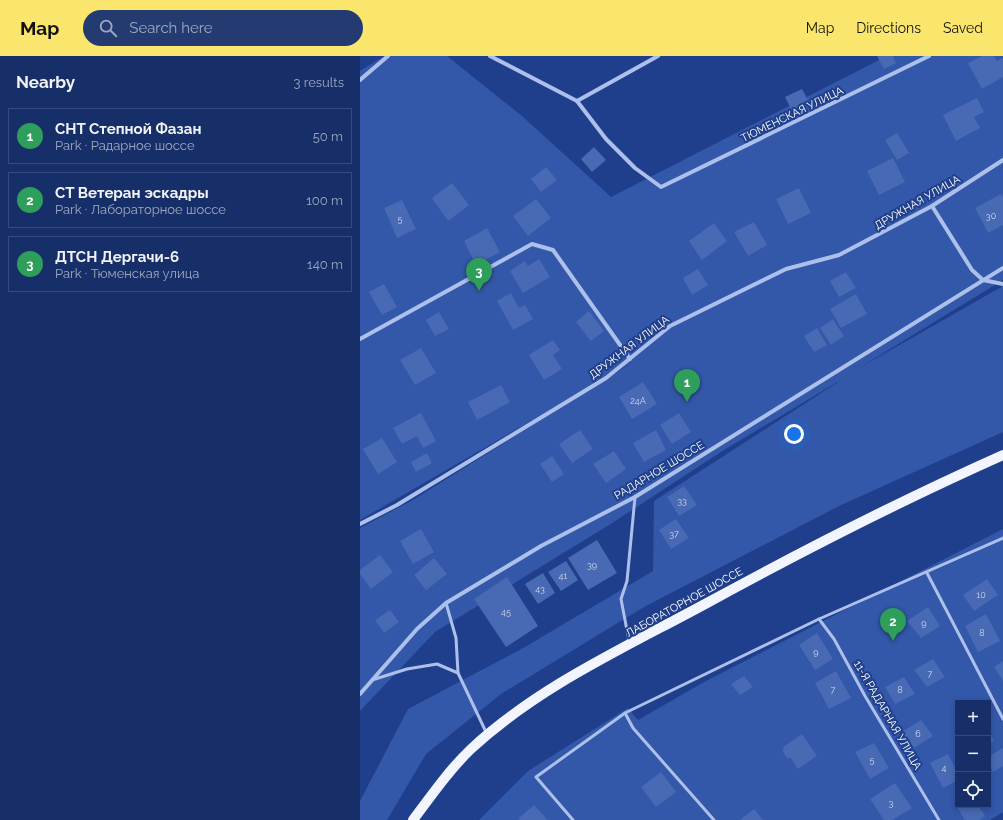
<!DOCTYPE html>
<html lang="en">
<head>
<meta charset="utf-8">
<style>
	:root { --surface:#172f69; --page:#243b71; --text:#f1f3f6; --muted:#9ea9c0; --line:#364a7d; --accent:#fae66d }
	body { margin:0; font-family:Raleway,sans-serif; background:var(--page); color:var(--text) }
	.controls { position:absolute; right:12px; bottom:12px; display:grid; overflow:hidden; border-radius:0px; box-shadow:0 2px 6px #0003 }
	.controls button { width:36px; height:36px; display:grid; place-items:center; padding:0; border:0; border-bottom:1px solid var(--line); background:var(--surface); color:var(--text); font:20px sans-serif }
	.you { position:absolute; left:434px; top:378px; width:14px; height:14px; margin:-10px; border:3px solid #fff; border-radius:50%; background:#1a73e8; box-shadow:0 0 0 6px #1a73e833 }
	.badge { display:grid; place-items:center; width:26px; height:26px; border-radius:50%; background:var(--accent); color:#fff; font-size:13px; font-weight:700 }
	.pin { position:absolute; translate:-50% -33px; filter:drop-shadow(0 1px 2px #0008) }
	.pin::after { content:''; position:absolute; top:21px; width:14px; height:12px; background:inherit; clip-path:polygon(0 0,100% 0,50% 100%) }
	.list { margin:0; padding:0; list-style:none }
	h2 { display:flex; justify-content:space-between; align-items:center; height:52px; margin:0; padding:0 16px; font-size:17px }
	h2 small { font-size:13px; font-weight:400; color:var(--muted) }
	.list li { display:grid; grid-template-columns:26px 1fr auto; gap:12px; align-items:center; box-sizing:border-box; height:56px; margin:0 8px 8px; padding:0 8px; border:1px solid var(--line); border-radius:0px }
	.list b { display:block; font-size:15px; white-space:nowrap }
	.list p { margin:0; font-size:13px; white-space:nowrap; color:var(--muted) }
	.list em { font-size:13px; font-style:normal; color:var(--muted) }
	.icon { flex:none; width:22px; height:22px; fill:none; stroke:currentColor; stroke-width:2; stroke-linecap:round; stroke-linejoin:round }
	.map { position:relative; flex:none; width:643px; height:764px; overflow:hidden }
	header { display:flex; align-items:center; gap:24px; box-sizing:border-box; height:56px; padding:0 20px; background:var(--accent); color:#111 }
	header strong { font-size:19px }
	nav { display:flex; gap:22px; margin-inline-start:auto; font-size:14px }
	.search { width:280px; height:36px; background:var(--page); display:flex; align-items:center; gap:10px; box-sizing:border-box; padding:0 14px; border-radius:22px; color:var(--muted); font-size:15px }
	main { display:flex }
	aside { flex:1; background:var(--surface) }
	.map>svg:first-child { display:block }
	.green { fill:#3357a9; fill-rule:evenodd }
	.building { fill:#4869b3 }
	.lines { fill:none; stroke-linecap:round; stroke-linejoin:round }
	.service { stroke:#adc0ec; stroke-width:3 }
	.minor { stroke:#adc0ec; stroke-width:4 }
	.primary { stroke:#f2f5ff; stroke-width:10 }
	.labels { text-anchor:middle; stroke-width:4; stroke-linejoin:round; paint-order:stroke }
	.number-label { font-size:9px; fill:#d1daec }
	.street-label { font-size:11px; fill:#fff; stroke:#1f3f8c }
</style>
</head>
<body>
<header>
<strong>Map</strong>
<div class="search"><svg class="icon" aria-label="search" viewBox="0 0 24 24"><circle cx="10" cy="10" r="6"/><path d="M15 15l6 6"/></svg>Search here</div>
<nav><a>Map</a><a>Directions</a><a>Saved</a></nav>
</header>
<main>
<aside>
<h2>Nearby<small>3 results</small></h2>
<ul class="list">
<li><span class="badge" style="background:#2e9e5b">1</span><div><b>СНТ Степной Фазан</b><p>Park · Радарное шоссе</p></div><em>50 m</em></li>
<li><span class="badge" style="background:#2e9e5b">2</span><div><b>СТ Ветеран эскадры</b><p>Park · Лабораторное шоссе</p></div><em>100 m</em></li>
<li><span class="badge" style="background:#2e9e5b">3</span><div><b>ДТСН Дергачи-6</b><p>Park · Тюменская улица</p></div><em>140 m</em></li>
</ul>
</aside>
<div class="map">
<svg width="643" height="764" viewBox="0 0 643 764">
	<rect width="100%" height="100%" fill="#1f3f8c"/>
	<g class="green">
		<polygon points="24,0 87,0 162,60 251,141 527,0 643,0 643,224 499,312 643,230 643,376 479,450 284,551 141,638 66,698 27,764 0,764 0,745 48,653 165,591 293,515 294,445 486,321 364,394 249,469 75,576 0,655 0,472 53,444 273,306 0,464 0,15"/>
		<path d="M 643,473 L 643,756 L 630,764 L 119,764 L 168,715 L 268,652 L 278,664 L 344,626 ZM 598,647 L 628,647 L 628,749 L 598,749 Z"/>
	</g>
	<g class="building">
		<polygon points="517,0 533,0 536,7 524,13"/>
		<polygon points="622,0 634,0 637,5 643,2 643,21 622,33 608,7"/>
		<polygon points="442,33 450,48 433,57 425,41"/>
		<polygon points="617,42 624,56 614,61 620,72 596,85 583,59"/>
		<polygon points="537,77 549,97 537,104 525,84"/>
		<polygon points="234,91 246,104 232,116 221,103"/>
		<polygon points="533,102 545,126 519,139 507,115"/>
		<polygon points="186,111 197,124 181,136 171,123"/>
		<polygon points="92,127 109,149 88,165 72,142"/>
		<polygon points="439,132 451,157 428,168 416,143"/>
		<polygon points="641,138 643,141 643,169 628,177 615,152"/>
		<polygon points="176,143 191,162 168,180 153,160"/>
		<polygon points="42,144 56,173 37,182 24,152"/>
		<polygon points="394,166 407,189 388,200 374,176"/>
		<polygon points="354,167 367,185 342,204 329,185"/>
		<polygon points="127,172 140,196 116,209 104,185"/>
		<polygon points="179,203 190,221 163,237 150,215 165,205 168,210"/>
		<polygon points="338,213 348,229 332,239 323,222"/>
		<polygon points="486,216 496,232 479,241 470,225"/>
		<polygon points="24,228 37,251 22,259 9,236"/>
		<polygon points="151,237 159,252 165,249 173,263 153,274 137,245"/>
		<polygon points="496,238 507,258 481,272 470,253"/>
		<polygon points="229,255 244,275 231,285 216,266"/>
		<polygon points="79,256 89,273 75,280 66,264"/>
		<polygon points="473,263 484,280 471,289 460,272"/>
		<polygon points="457,272 467,289 454,296 444,280"/>
		<polygon points="193,284 200,294 193,299 202,313 184,324 169,299"/>
		<polygon points="61,292 76,317 55,329 40,304"/>
		<polygon points="283,326 297,348 272,363 259,341"/>
		<polygon points="141,329 150,346 117,364 108,346"/>
		<polygon points="61,357 76,385 63,392 57,380 42,388 33,372"/>
		<polygon points="319,357 331,376 312,388 300,369"/>
		<polygon points="220,374 233,393 212,407 199,388"/>
		<polygon points="296,374 306,394 284,406 273,387"/>
		<polygon points="22,382 37,406 18,418 3,393"/>
		<polygon points="254,395 266,413 246,427 233,408"/>
		<polygon points="67,397 72,407 56,416 51,406"/>
		<polygon points="192,400 204,418 192,426 180,408"/>
		<polygon points="324,430 337,449 319,460 307,441"/>
		<polygon points="316,463 329,482 311,493 299,474"/>
		<polygon points="61,473 74,496 53,508 40,485"/>
		<polygon points="237,484 257,517 228,534 208,502"/>
		<polygon points="20,499 33,516 11,533 0,518 0,514"/>
		<polygon points="74,502 87,518 66,534 54,519"/>
		<polygon points="206,505 218,524 201,535 188,516"/>
		<polygon points="183,517 195,537 178,548 165,528"/>
		<polygon points="147,521 178,570 146,591 114,543"/>
		<polygon points="627,523 638,539 614,555 603,539"/>
		<polygon points="568,551 580,570 561,582 547,565"/>
		<polygon points="30,554 39,566 24,577 15,564"/>
		<polygon points="626,558 640,585 618,596 605,570"/>
		<polygon points="457,577 473,603 455,614 439,589"/>
		<polygon points="573,603 585,621 567,631 554,614"/>
		<polygon points="643,605 643,625 634,611"/>
		<polygon points="476,615 491,642 469,653 455,627"/>
		<polygon points="384,620 393,631 380,639 371,628"/>
		<polygon points="544,621 555,638 535,648 525,631"/>
		<polygon points="561,664 573,680 554,692 542,676"/>
		<polygon points="628,673 634,685 628,688"/>
		<polygon points="442,678 457,700 438,713 430,701 428,703 422,695 424,693 423,691"/>
		<polygon points="514,687 529,712 510,723 495,696"/>
		<polygon points="643,692 643,710 633,716 628,707 628,701"/>
		<polygon points="588,698 598,717 598,724 583,732 570,707"/>
		<polygon points="301,716 316,736 296,751 281,731"/>
		<polygon points="535,727 552,752 532,764 524,764 510,743"/>
		<polygon points="598,747 598,749 618,749 625,760 620,764 605,764 596,749"/>
		<polygon points="174,749 188,764 160,764 158,763"/>
		<polygon points="394,753 403,764 380,764"/>
	</g>
	<g class="lines">
		<g class="service">
			<polyline points="567,517 643,663"/>
			<polyline points="86,547 96,582 98,617 126,676"/>
			<polyline points="459,563 474,583 505,640 579,764"/>
			<polyline points="269,585 261,543 267,525 275,441"/>
			<polyline points="12,624 47,613 77,608 98,617"/>
			<polyline points="265,657 273,672 354,764"/>
			<polyline points="213,764 176,721 265,657 459,563 643,482"/>
		</g>
		<g class="minor">
			<polyline points="130,0 217,45 246,83 275,112 301,131 569,0"/>
			<polyline points="0,24 28,0"/>
			<polyline points="217,45 298,0"/>
			<polyline points="572,150 612,214 623,224 643,228"/>
			<polyline points="0,283 172,188 193,194 270,303"/>
			<polyline points="0,468 37,449 246,322 310,270 426,213 479,199 572,150 643,104"/>
			<polyline points="0,638 57,573 86,547 181,490 275,441 643,212"/>
		</g>
		<path class="primary" d="M 53,764 C 71,740 89,714 111,693 C 179,630 266,591 347,547 C 444,494 542,444 643,399"/>
	</g>
	<g class="labels">
		<g class="number-label">
			<text x="631" y="163">30</text>
			<text x="40" y="166">5</text>
			<text x="278" y="348">24А</text>
			<text x="322" y="448">33</text>
			<text x="314" y="481">37</text>
			<text x="232" y="512">39</text>
			<text x="203" y="523">41</text>
			<text x="180" y="536">43</text>
			<text x="621" y="542">10</text>
			<text x="146" y="559">45</text>
			<text x="564" y="570">9</text>
			<text x="622" y="580">8</text>
			<text x="456" y="599">9</text>
			<text x="570" y="621">7</text>
			<text x="473" y="637">7</text>
			<text x="540" y="637">8</text>
			<text x="558" y="681">6</text>
			<text x="512" y="707">5</text>
			<text x="584" y="715">4</text>
			<text x="531" y="750">3</text>
		</g>
		<g class="street-label">
			<text transform="translate(432 58) rotate(-26)" y="4">ТЮМЕНСКАЯ УЛИЦА</text>
			<text transform="translate(557 146) rotate(-30)" y="4">ДРУЖНАЯ УЛИЦА</text>
			<text transform="translate(269 291) rotate(-37)" y="4">ДРУЖНАЯ УЛИЦА</text>
			<text transform="translate(299 414) rotate(-31)" y="4">РАДАРНОЕ ШОССЕ</text>
			<text transform="translate(324 546) rotate(-29)" y="4">ЛАБОРАТОРНОЕ ШОССЕ</text>
			<text transform="translate(528 659) rotate(60)" y="4">11-Я РАДАРНАЯ УЛИЦА</text>
		</g>
	</g>
</svg>
<div class="controls">
<button>+</button>
<button>−</button>
<button><svg class="icon" aria-label="locate" viewBox="0 0 24 24"><circle cx="12" cy="12" r="6"/><path d="M12 2v4M12 18v4M2 12h4M18 12h4"/></svg></button>
</div>
<div class="you"></div>
<div class="pin badge" style="left:327px;top:346px;background:#2e9e5b">1</div>
<div class="pin badge" style="left:533px;top:585px;background:#2e9e5b">2</div>
<div class="pin badge" style="left:119px;top:235px;background:#2e9e5b">3</div>
</div>
</main>
</body>
</html>
